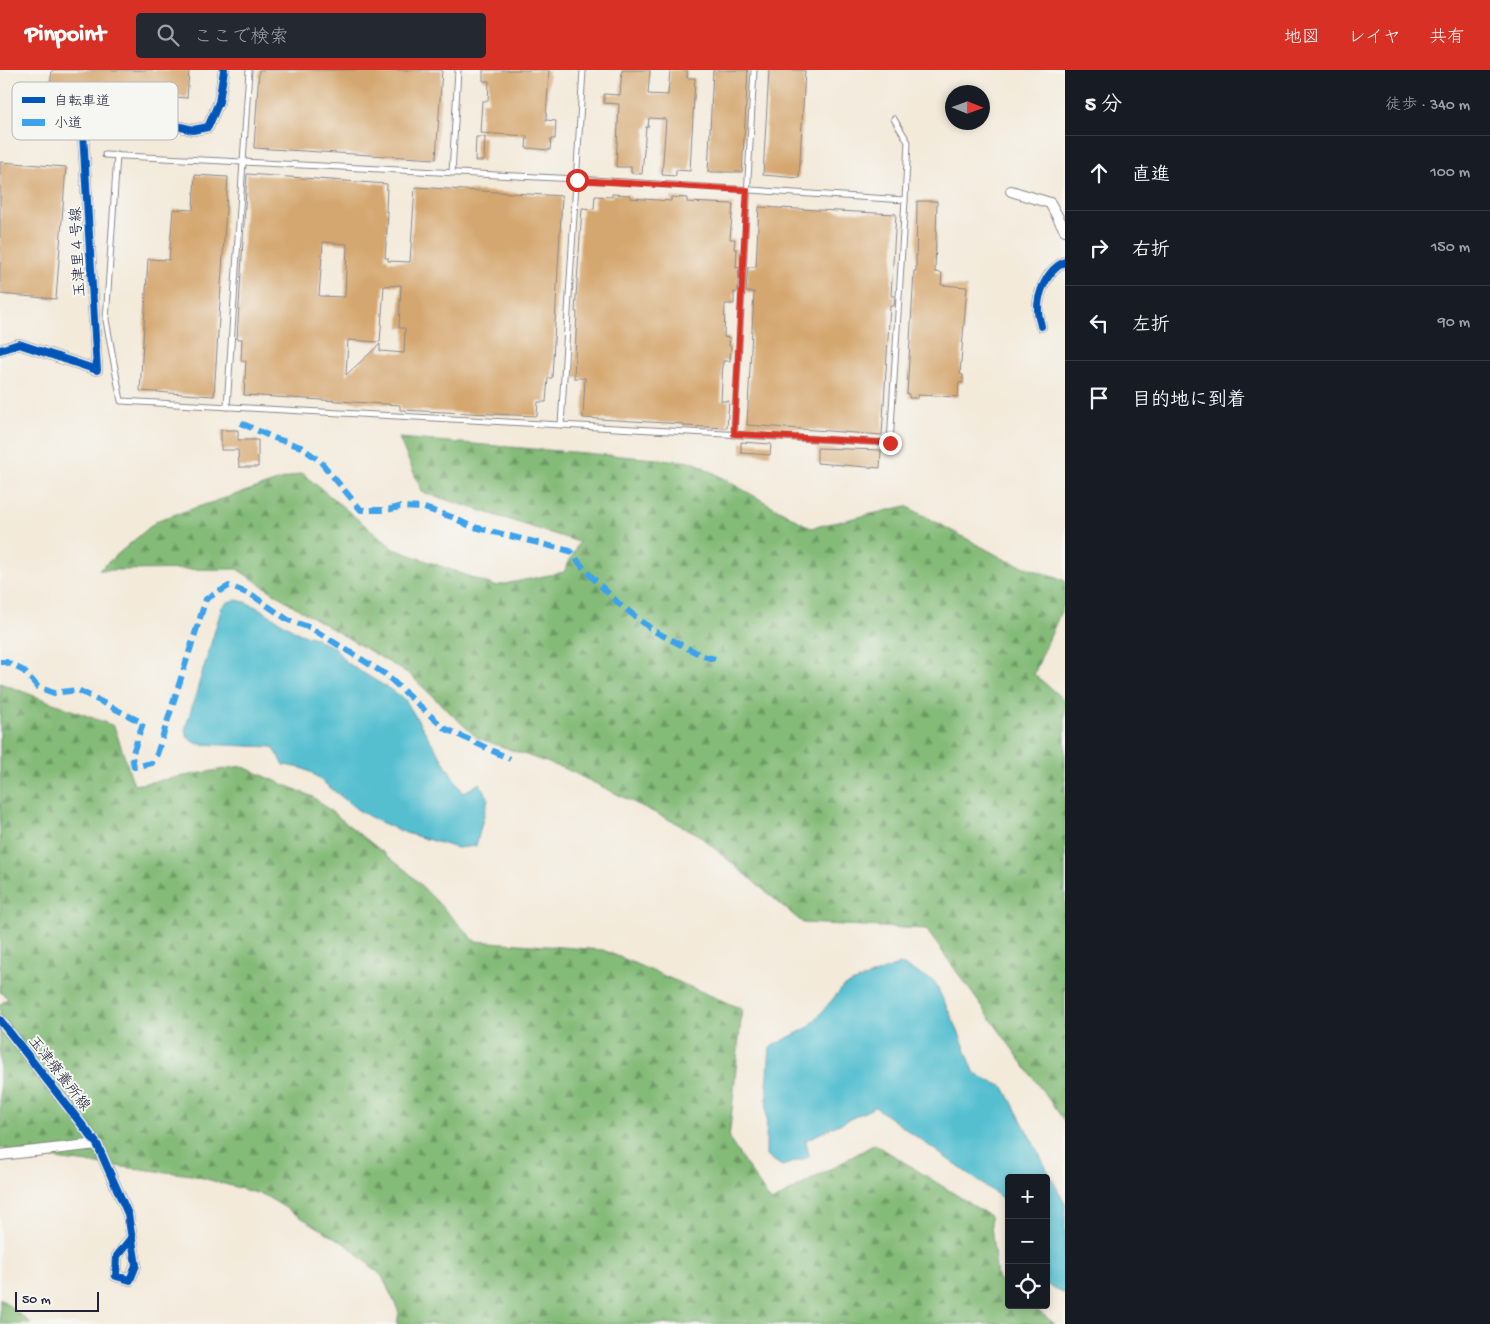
<!DOCTYPE html>
<html lang="ja">
<head>
<meta charset="utf-8">
<style>
	:root { --surface:#171b24; --page:#242831; --text:#f1f3f6; --muted:#9ea1a6; --line:#363941; --accent:#d93025 }
	body { margin:0; font-family:"Gochi Hand","Klee One",sans-serif; background:var(--page); color:var(--text) }
	.controls { position:absolute; right:15px; bottom:15px; display:grid; overflow:hidden; border-radius:5px; box-shadow:0 2px 8px #0003 }
	.controls button { width:45px; height:45px; display:grid; place-items:center; padding:0; border:0; border-bottom:1px solid var(--line); background:var(--surface); color:var(--text); font:25px sans-serif }
	.compass { position:absolute; left:945px; top:15px; width:45px; height:45px; border-radius:50%; background:var(--surface); box-shadow:0 2px 8px #0003; rotate:91deg }
	.scale { position:absolute; left:15px; bottom:12px; width:84px; box-sizing:border-box; padding-left:5px; border:2px solid #22223b; border-top:0; font-size:14px; line-height:18px; white-space:nowrap; color:#22223b; -webkit-text-stroke:4px #f6f6f2; paint-order:stroke }
	.stop { position:absolute; width:15px; height:15px; margin:-11px; border:4px solid #d93025; border-radius:50%; background:#fff }
	.stop.end { background:#d93025; border-color:#fff; box-shadow:0 1px 5px #0008 }
	.list { margin:0; padding:0; list-style:none }
	h2 { display:flex; justify-content:space-between; align-items:center; height:65px; margin:0; padding:0 20px; font-size:21px }
	h2 small { font-size:16px; font-weight:400; color:var(--muted) }
	.list li { display:grid; grid-template-columns:32px 1fr auto; gap:15px; align-items:center; box-sizing:border-box; height:75px; padding:0 20px; border-top:1px solid var(--line) }
	.list b { display:block; font-size:19px; white-space:nowrap }
	.list em { font-size:16px; font-style:normal; color:var(--muted) }
	.icon { flex:none; width:28px; height:28px; fill:none; stroke:currentColor; stroke-width:2; stroke-linecap:round; stroke-linejoin:round }
	.map { position:relative; flex:none; width:1065px; height:1254px; overflow:hidden }
	header { display:flex; align-items:center; gap:30px; box-sizing:border-box; height:70px; padding:0 25px; background:var(--accent); color:#fff }
	header strong { font-size:24px }
	nav { display:flex; gap:28px; margin-inline-start:auto; font-size:18px }
	.search { width:350px; height:45px; background:var(--page); display:flex; align-items:center; gap:12px; box-sizing:border-box; padding:0 18px; border-radius:5px; color:var(--muted); font-size:19px }
	main { display:flex }
	aside { flex:1; background:var(--surface) }
	.map>svg:first-child { display:block }
	.forest { fill:url(#forest-firs); stroke:#536e5a }
	.water { fill:#54bfd0; stroke:#3b7086 }
	.building { fill:#d5a770; fill-rule:evenodd }
	.lines { fill:none; stroke-linecap:round; stroke-linejoin:round }
	.lane-casing { stroke:#8a868a; stroke-width:7 }
	.street-casing { stroke:#8a868a; stroke-width:12 }
	.lane { stroke:#fff; stroke-width:5 }
	.street { stroke:#fff; stroke-width:10 }
	.quiet { stroke:#3ea2ec; stroke-width:6; stroke-dasharray:12 6; stroke-linecap:butt }
	.cycleway-casing { stroke:#f6f6f2; stroke-width:11 }
	.cycleway { stroke:#0057b8; stroke-width:8 }
	.route { stroke:#d93025; stroke-width:6 }
	.labels { text-anchor:middle; stroke-width:4; stroke-linejoin:round; paint-order:stroke }
	.street-label { font-size:15px; fill:#22223b; stroke:#f6f6f2 }
	.key { fill:#f6f6f2; stroke:#b6b6bb; stroke-width:1 }
	.key-label { font-size:14px; fill:#22223b }
</style>
</head>
<body>
<header>
<strong>Pinpoint</strong>
<div class="search"><svg class="icon" aria-label="search" viewBox="0 0 24 24"><circle cx="10" cy="10" r="6"/><path d="M15 15l6 6"/></svg>ここで検索</div>
<nav><a>地図</a><a>レイヤ</a><a>共有</a></nav>
</header>
<main>
<div class="map">
<svg width="1065" height="1254" viewBox="0 0 1065 1254">
	<defs>
		<pattern id="forest-firs" width="22" height="20" patternUnits="userSpaceOnUse" patternTransform="scale(1.25)"><rect width="22" height="20" fill="#84bb78"/><path d="M5 1l3.5 6h-7zM16 11l3.5 6h-7z" fill="#6c9864"/></pattern>
	</defs>
	<rect width="100%" height="100%" fill="#f6f6f2"/>
	<filter id="ink" filterUnits="userSpaceOnUse"><feTurbulence type="fractalNoise" baseFrequency=".02" numOctaves="2"/><feDisplacementMap in="SourceGraphic" scale="10" xChannelSelector="R" yChannelSelector="G"/><feConvolveMatrix kernelMatrix="1 2 1 2 8 2 1 2 1" color-interpolation-filters="sRGB"/></filter>
	<filter id="wash" filterUnits="userSpaceOnUse"><feTurbulence type="fractalNoise" baseFrequency=".0096" numOctaves="4" result="noise"/><feDisplacementMap in="SourceGraphic" scale="20" xChannelSelector="R" yChannelSelector="G"/><feGaussianBlur stdDeviation="1.12" result="paint"/><feColorMatrix in="noise" values="0 0 0 0 0 0 0 0 0 0 0 0 0 0 0 0 0 1.4 0 .05"/><feComposite in="paint" operator="in"/></filter>
	<g filter="url(#wash)">
		<rect width="100%" height="100%" fill="#f3eada"/>
		<g class="forest">
			<polygon points="399,368 694,392 811,458 906,436 1006,490 1065,511 1065,532 1034,604 1065,631 1065,1052 926,859 803,853 696,763 566,699 477,668 409,604 300,540 237,499 99,500 158,450 302,403 394,479 495,516 564,502 579,472 422,422"/>
			<polygon points="0,613 114,656 134,715 241,696 313,727 409,803 475,871 603,880 742,939 729,1069 771,1132 875,1074 990,1146 997,1208 1009,1218 1009,1235 1031,1235 1055,1254 397,1254 399,1242 382,1206 347,1175 264,1125 192,1105 63,1090 0,1078 0,935 8,928 0,922"/>
			<polygon points="0,1228 31,1254 0,1254"/>
		</g>
		<g class="water">
			<path d="M 236,530 L 245,532 L 260,539 L 300,564 L 316,568 L 321,572 L 334,577 L 345,591 L 355,598 L 404,628 L 463,723 L 480,713 L 488,729 L 476,776 L 457,778 L 406,763 L 376,750 L 358,740 L 312,703 L 302,698 L 284,695 L 273,677 L 199,674 C 191,671 187,669 185,660 L 222,537 L 228,532 Z"/>
			<polygon points="900,894 934,911 957,958 975,1004 1004,1017 1065,1134 1065,1224 1046,1214 1046,1108 1009,1108 1009,1133 875,1037 806,1070 809,1087 782,1096 766,1086 767,1016 770,977 809,957 844,916"/>
		</g>
		<g id="blocks">
			<g class="building">
				<polygon points="52,0 189,0 187,28 50,17"/>
				<polygon points="259,0 442,0 436,89 254,78"/>
				<polygon points="483,0 549,0 546,50 556,51 555,69 551,69 550,80 526,78 527,66 480,63 482,31 488,31 489,11 483,11"/>
				<polygon points="622,0 650,0 648,24 668,25 670,0 687,0 687,8 695,8 690,101 676,100 676,106 662,105 666,49 649,48 648,57 646,57 642,104 631,103 631,97 616,97 619,34 604,33 604,24 620,25"/>
				<polygon points="713,0 748,0 742,102 708,102"/>
				<polygon points="769,0 805,0 799,108 763,105"/>
				<polygon points="476,67 485,67 484,91 475,91"/>
				<polygon points="0,92 66,97 56,229 0,224"/>
				<path d="M 247,104 L 387,114 L 386,142 L 388,142 L 385,188 L 388,188 L 388,191 L 410,192 L 415,117 L 562,126 L 552,308 L 548,308 L 546,332 L 538,332 L 537,346 L 400,340 L 400,335 L 244,325 L 246,291 L 241,291 L 242,269 L 237,269 ZM 323,172 L 347,174 L 345,227 L 319,226 ZM 401,215 L 399,258 L 405,258 L 404,283 L 380,281 L 380,274 L 346,305 L 348,270 L 380,272 L 384,216 Z"/>
				<polygon points="195,105 228,107 214,326 140,321 148,189 169,190 173,139 193,140"/>
				<polygon points="612,124 630,125 630,128 671,131 671,127 687,128 687,132 733,134 730,169 735,169 734,179 737,179 736,198 739,197 737,222 734,222 734,234 725,234 724,267 730,268 729,276 731,276 730,291 723,291 721,331 729,331 727,358 683,356 683,354 583,348 585,308 574,308 577,242 575,242 582,138 594,139 595,126 612,127"/>
				<polygon points="917,131 937,131 935,202 942,203 941,215 967,217 960,304 963,305 963,313 959,313 958,327 918,325 918,328 909,328 909,324 907,324 914,201 916,201"/>
				<polygon points="759,137 896,144 891,226 895,226 894,236 890,236 882,365 747,355 754,222 746,222 748,197 756,197"/>
				<polygon points="221,360 238,360 238,370 258,370 258,397 239,397 238,380 221,380"/>
				<polygon points="741,372 771,374 770,385 741,383"/>
				<polygon points="817,378 881,380 880,398 817,393"/>
			</g>
		</g>
	</g>
	<g filter="url(#ink)">
		<use href="#blocks" fill-opacity="0" stroke="#8a868a" stroke-width="1"/>
		<g class="lines">
			<defs>
				<g id="lane">
					<polyline points="894,49 908,72 905,130"/>
					<polyline points="105,85 577,109 905,130 890,373 121,331 106,250 117,85"/>
					<polyline points="452,103 458,0"/>
					<polyline points="227,337 249,0"/>
					<polyline points="561,355 583,0"/>
					<polyline points="734,365 754,0"/>
				</g>
				<g id="street">
					<polyline points="1011,121 1050,133 1065,160"/>
					<path d="M 1041,256 C 1040,251 1038,246 1038,241 C 1037,223 1048,199 1065,192"/>
					<polyline points="0,280 19,274 97,300 83,63 89,51 97,46 110,45 133,45 193,60 208,57 219,32 224,0"/>
					<polyline points="0,950 97,1074 128,1144 136,1195 130,1210 116,1206 117,1186 132,1167"/>
					<polyline points="0,1085 97,1074"/>
				</g>
			</defs>
			<use href="#lane" class="lane-casing"/>
			<use href="#street" class="street-casing"/>
			<use href="#lane" class="lane"/>
			<use href="#street" class="street"/>
			<g class="quiet">
				<polyline points="241,353 274,368 301,377 320,391 361,440 387,440 399,437 424,438 452,447 470,456 570,481 585,500 618,533 654,561 703,586 715,589"/>
				<polyline points="0,592 6,592 24,601 38,617 54,623 78,620 143,653 132,686 134,697 152,693 157,684 206,529 229,516 252,525 288,550 311,558 385,604 444,658 510,689"/>
			</g>
			<defs>
				<g id="cycleway">
					<path d="M 1041,256 C 1040,251 1038,246 1038,241 C 1037,223 1048,199 1065,192"/>
					<polyline points="0,280 19,274 97,300 83,63 89,51 97,46 110,45 133,45 193,60 208,57 219,32 224,0"/>
					<polyline points="0,950 97,1074 128,1144 136,1195 130,1210 116,1206 117,1186 132,1167"/>
				</g>
			</defs>
			<use href="#cycleway" class="cycleway-casing"/>
			<use href="#cycleway" class="cycleway"/>
		</g>
	</g>
	<g class="lines" filter="url(#ink)">
		<polyline class="route" points="577,110 747,120 734,364 890,373"/>
	</g>
	<g class="labels">
		<g class="street-label">
			<text transform="translate(77 182) rotate(-93)" y="5">玉津里４号線</text>
			<text transform="translate(60 1003) rotate(52)" y="5">玉津療養所線</text>
		</g>
	</g>
	<rect x="12" y="12" width="166" height="58" rx="8" class="key"/>
	<rect x="22" y="27" width="23" height="6" fill="#0057b8"/>
	<rect x="22" y="49" width="23" height="7" fill="#3ea2ec"/>
	<g class="key-label">
		<text x="54" y="35">自転車道</text>
		<text x="54" y="57">小道</text>
	</g>
</svg>
<div class="controls">
<button>+</button>
<button>−</button>
<button><svg class="icon" aria-label="locate" viewBox="0 0 24 24"><circle cx="12" cy="12" r="6"/><path d="M12 2v4M12 18v4M2 12h4M18 12h4"/></svg></button>
</div>
<svg class="compass" viewBox="-18 -18 36 36"><path d="M0-13l5 13h-10z" fill="#e53935"/><path d="M0 13l5-13h-10z" fill="#9ea1a6"/></svg>
<div class="scale">50 m</div>
<div class="stop" style="left:577px;top:110px"></div>
<div class="stop end" style="left:890px;top:373px"></div>
</div>
<aside>
<h2>5 分<small>徒歩 · 340 m</small></h2>
<ul class="list">
<li><svg class="icon" aria-label="ahead" viewBox="0 0 24 24"><path d="M12 20V5M6 11l6-6 6 6"/></svg><div><b>直進</b></div><em>100 m</em></li>
<li><svg class="icon" aria-label="right" viewBox="0 0 24 24"><path d="M7 20v-9h11M14 6l5 5-5 5"/></svg><div><b>右折</b></div><em>150 m</em></li>
<li><svg class="icon" aria-label="left" viewBox="0 0 24 24"><path d="M17 20v-9H6M10 6l-5 5 5 5"/></svg><div><b>左折</b></div><em>90 m</em></li>
<li><svg class="icon" aria-label="arrive" viewBox="0 0 24 24"><path d="M6 21V4h12l-3 4 3 4H6"/></svg><div><b>目的地に到着</b></div></li>
</ul>
</aside>
</main>
</body>
</html>
